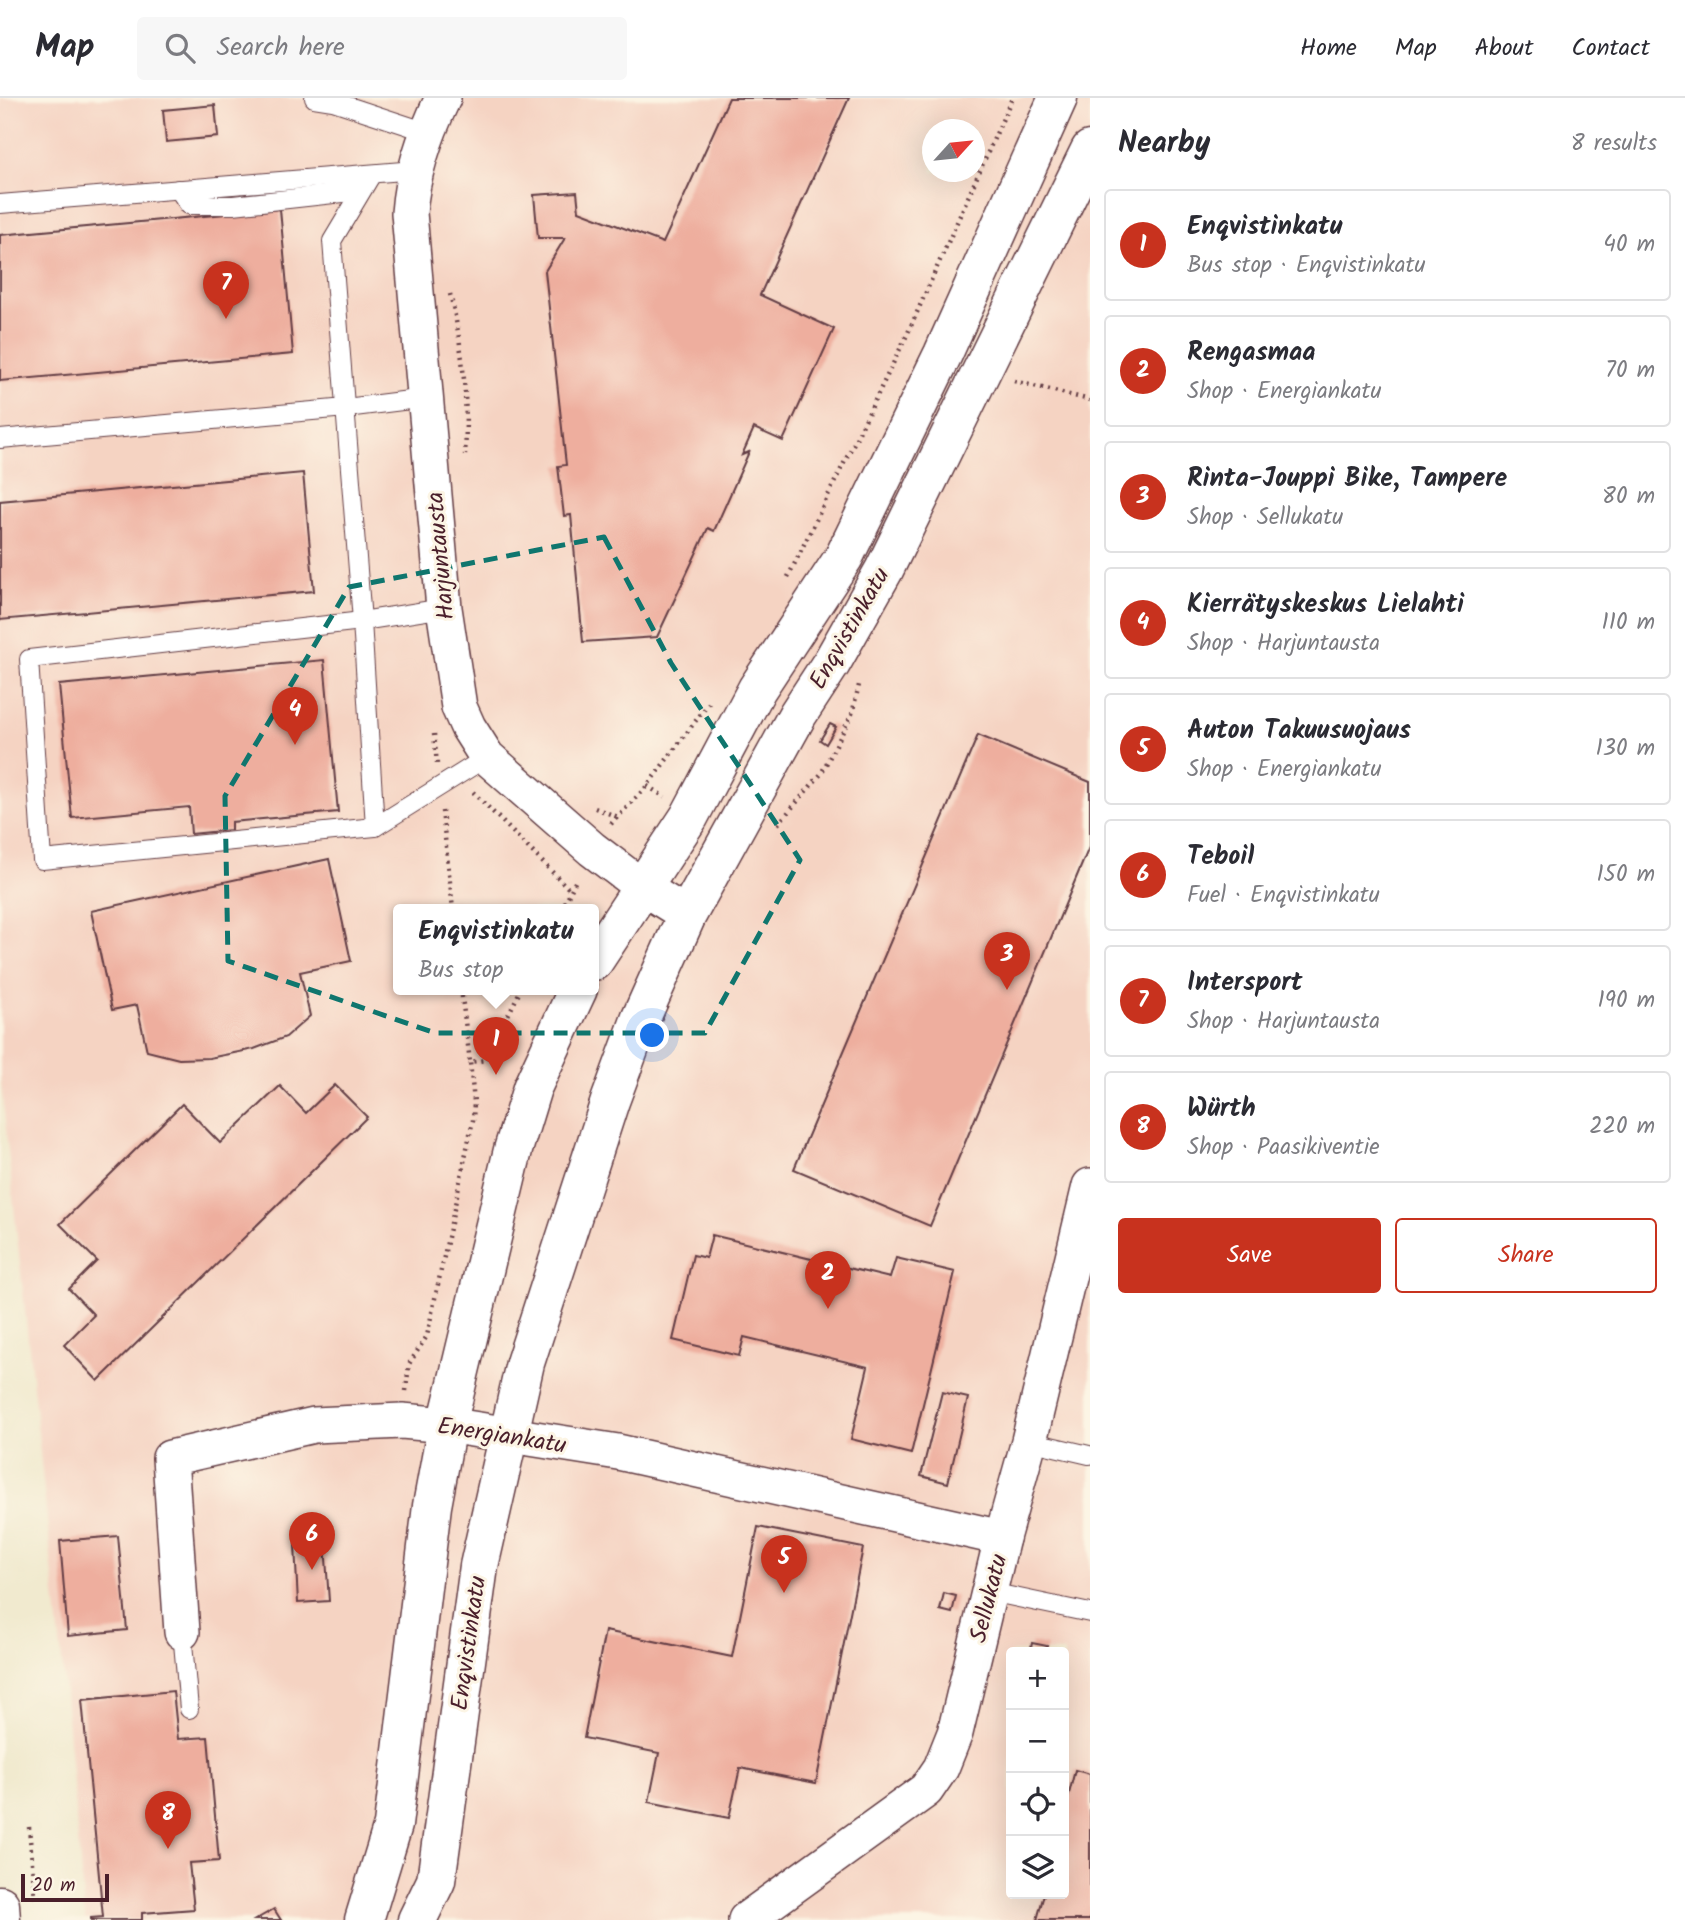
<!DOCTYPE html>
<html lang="en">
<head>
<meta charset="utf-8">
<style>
	:root { --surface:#fff; --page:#f7f7f7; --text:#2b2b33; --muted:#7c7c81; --line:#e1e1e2; --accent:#c8321e }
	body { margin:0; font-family:Kalam,sans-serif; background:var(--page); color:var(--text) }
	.controls { position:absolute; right:21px; bottom:21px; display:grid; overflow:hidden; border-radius:7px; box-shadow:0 7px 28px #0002 }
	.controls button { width:63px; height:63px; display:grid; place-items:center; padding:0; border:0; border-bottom:2px solid var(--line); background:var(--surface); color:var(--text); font:35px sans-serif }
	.compass { position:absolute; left:922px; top:21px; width:63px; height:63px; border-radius:50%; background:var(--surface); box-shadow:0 7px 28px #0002; rotate:63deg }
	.scale { position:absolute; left:21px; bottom:18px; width:88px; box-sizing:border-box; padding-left:7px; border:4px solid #4a1f2b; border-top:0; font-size:19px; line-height:24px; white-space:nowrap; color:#4a1f2b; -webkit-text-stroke:5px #fcf5e5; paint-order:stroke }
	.you { position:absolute; left:653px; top:938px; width:24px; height:24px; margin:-18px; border:5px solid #fff; border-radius:50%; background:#1a73e8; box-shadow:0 0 0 10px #1a73e833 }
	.badge { display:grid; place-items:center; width:46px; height:46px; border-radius:50%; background:var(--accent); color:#fff; font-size:23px; font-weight:700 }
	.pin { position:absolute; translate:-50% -58px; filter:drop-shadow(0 2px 4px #0008) }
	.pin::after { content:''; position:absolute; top:37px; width:24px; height:21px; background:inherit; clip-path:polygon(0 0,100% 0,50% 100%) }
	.popup { position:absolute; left:393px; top:806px; width:206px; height:91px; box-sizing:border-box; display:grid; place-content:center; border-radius:7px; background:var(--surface); filter:drop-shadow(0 2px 5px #0005); font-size:23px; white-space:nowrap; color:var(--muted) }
	.popup b { font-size:26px; color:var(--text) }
	.popup::after { content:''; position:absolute; left:50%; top:100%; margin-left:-14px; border:14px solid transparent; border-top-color:var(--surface) }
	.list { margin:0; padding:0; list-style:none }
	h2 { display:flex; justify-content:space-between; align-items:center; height:91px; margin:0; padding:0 28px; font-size:30px }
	h2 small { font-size:23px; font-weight:400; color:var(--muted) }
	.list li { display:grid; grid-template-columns:46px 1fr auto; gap:21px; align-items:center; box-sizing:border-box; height:112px; margin:0 14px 14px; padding:0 14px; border:2px solid var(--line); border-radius:7px }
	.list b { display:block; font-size:26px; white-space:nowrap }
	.list p { margin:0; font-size:23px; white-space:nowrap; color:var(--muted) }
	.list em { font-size:23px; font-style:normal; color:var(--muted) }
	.actions { display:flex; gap:14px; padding:21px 28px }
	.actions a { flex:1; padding:16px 0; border:2px solid var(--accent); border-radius:7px; text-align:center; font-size:24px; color:var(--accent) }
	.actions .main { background:var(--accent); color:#fff }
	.icon { flex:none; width:38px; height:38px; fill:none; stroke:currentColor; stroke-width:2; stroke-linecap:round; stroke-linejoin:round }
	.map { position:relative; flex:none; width:1090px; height:1822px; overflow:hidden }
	header { display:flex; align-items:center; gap:42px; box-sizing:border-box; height:98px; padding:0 35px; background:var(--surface); border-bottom:2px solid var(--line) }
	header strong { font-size:33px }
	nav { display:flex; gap:38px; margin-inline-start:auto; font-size:24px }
	.search { width:490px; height:63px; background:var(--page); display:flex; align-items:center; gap:18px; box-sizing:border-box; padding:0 24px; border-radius:7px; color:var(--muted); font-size:26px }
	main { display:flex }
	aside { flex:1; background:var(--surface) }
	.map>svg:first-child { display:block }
	.built { fill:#f5d3c2; fill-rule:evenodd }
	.building { fill:#eeae9e }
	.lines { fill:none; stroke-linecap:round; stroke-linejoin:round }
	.lane-casing { stroke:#633d44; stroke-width:20 }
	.street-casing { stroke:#633d44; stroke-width:38 }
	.secondary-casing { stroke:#633d44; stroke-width:41 }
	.highway-casing { stroke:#633d44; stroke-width:41 }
	.path { stroke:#633d44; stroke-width:4.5; stroke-dasharray:2 5; stroke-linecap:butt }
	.lane { stroke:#fff; stroke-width:18 }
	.street { stroke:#fff; stroke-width:35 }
	.secondary { stroke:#fff; stroke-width:38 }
	.highway { stroke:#fff; stroke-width:38 }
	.marked { fill:none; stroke:#0f766e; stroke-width:5; stroke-dasharray:14 9; stroke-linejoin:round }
	.labels { text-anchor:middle; stroke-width:6; stroke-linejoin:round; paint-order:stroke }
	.street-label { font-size:24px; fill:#4a1f2b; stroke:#fcf5e5 }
</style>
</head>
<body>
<header>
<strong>Map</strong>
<div class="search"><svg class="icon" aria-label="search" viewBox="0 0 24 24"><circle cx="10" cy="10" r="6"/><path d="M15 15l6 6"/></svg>Search here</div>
<nav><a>Home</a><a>Map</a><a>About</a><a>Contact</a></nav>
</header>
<main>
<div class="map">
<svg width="1090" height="1822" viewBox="0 0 1090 1822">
	<rect width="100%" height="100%" fill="#fcf5e5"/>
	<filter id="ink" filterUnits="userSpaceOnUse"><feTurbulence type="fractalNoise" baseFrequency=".0143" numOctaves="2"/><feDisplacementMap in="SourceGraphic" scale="14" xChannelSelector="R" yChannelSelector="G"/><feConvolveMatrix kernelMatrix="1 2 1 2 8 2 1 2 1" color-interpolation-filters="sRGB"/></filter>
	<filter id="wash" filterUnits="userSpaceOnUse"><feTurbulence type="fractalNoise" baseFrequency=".00686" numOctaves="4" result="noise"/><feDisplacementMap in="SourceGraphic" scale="28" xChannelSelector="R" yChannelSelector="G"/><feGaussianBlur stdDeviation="1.57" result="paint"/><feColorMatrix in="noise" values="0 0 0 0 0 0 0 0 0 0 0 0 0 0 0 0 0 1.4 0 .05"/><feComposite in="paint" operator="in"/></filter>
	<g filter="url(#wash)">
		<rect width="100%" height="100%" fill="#f1eacf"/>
		<path class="built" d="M 0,0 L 1090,0 L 1090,1822 L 85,1822 L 63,1572 L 0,976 ZM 932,32 L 974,32 L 974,74 L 932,74 ZM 398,811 L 594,811 L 594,891 L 398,891 ZM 1011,1554 L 1064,1554 L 1064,1796 L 1011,1796 Z"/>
		<g id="blocks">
			<g class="building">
				<polygon points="729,0 849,0 760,197 834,231 783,343 754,330 742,357 749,354 714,433 708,430 657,539 583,544 571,417 564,418 558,368 566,367 545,173 565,140 538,140 534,97 577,94 579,113 663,145"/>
				<polygon points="215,7 218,39 166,44 163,12"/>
				<polygon points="280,111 293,256 0,283 0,137"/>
				<polygon points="303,375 314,493 0,522 0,403"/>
				<polygon points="324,562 338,714 231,724 231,732 191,736 189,709 72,720 59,587"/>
				<polygon points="830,626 836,629 826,646 820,642"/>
				<polygon points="978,637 1090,684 1090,747 930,1128 794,1071"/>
				<polygon points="329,761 351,863 300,874 310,918 286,939 254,951 209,960 179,961 147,953 137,907 112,912 91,813"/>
				<polygon points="335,987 367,1019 98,1283 64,1247 94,1217 69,1191 97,1163 60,1126 182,1006 220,1045 280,988 306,1015"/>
				<polygon points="712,1137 890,1180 896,1160 955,1174 911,1356 851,1341 868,1269 744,1239 739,1258 673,1242 693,1157 706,1160"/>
				<polygon points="942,1294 968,1300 948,1385 921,1378"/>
				<polygon points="758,1429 863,1450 816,1685 740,1670 729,1720 649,1704 659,1655 584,1640 605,1533 732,1559"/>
				<polygon points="118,1438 127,1532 68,1538 60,1443"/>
				<polygon points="325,1446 329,1503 298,1505 295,1447"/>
				<polygon points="944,1495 956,1498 952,1515 940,1512"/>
				<polygon points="1032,1545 1047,1548 1045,1554 1030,1554"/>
				<polygon points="173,1593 178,1641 208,1639 219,1763 189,1765 194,1811 142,1815 142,1822 91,1822 91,1820 103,1819 82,1602"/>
				<polygon points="1075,1672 1090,1676 1090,1822 1037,1822 1044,1796 1064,1796 1064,1716"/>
				<polygon points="274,1811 281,1822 255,1822"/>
			</g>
		</g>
	</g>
	<g filter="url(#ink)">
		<use href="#blocks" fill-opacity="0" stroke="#633d44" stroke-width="2"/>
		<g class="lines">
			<defs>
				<g id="lane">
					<polyline points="314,0 333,3 427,34"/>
					<polyline points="372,76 332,143 362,523 375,729 487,659"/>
					<polyline points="178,91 189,107 233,107 361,93"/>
					<polyline points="0,106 415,72"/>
					<polyline points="0,341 346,310 426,300"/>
					<polyline points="375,729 42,762 29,561 362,523 444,510"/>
					<polyline points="1029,1343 1089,1357"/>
					<polyline points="990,1494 1090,1515"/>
					<polyline points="182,1534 189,1611"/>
				</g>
				<g id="street">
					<path d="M 443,0 C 425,37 412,74 409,115 L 444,510 L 459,609 L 468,629 L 487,659 L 592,751 L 642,789 L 687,817"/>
					<polyline points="182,1534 170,1360 314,1327 402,1323 447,1327 618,1354 1002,1440"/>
					<polyline points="746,1822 926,1692 941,1670 955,1635 1002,1440 1029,1343 1090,1088"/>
				</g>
				<g id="secondary">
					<polyline points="594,863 689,719 757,591 844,459 943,256 1058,0"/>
					<polyline points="364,1822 393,1727 432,1408 447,1327 513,1052 532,990 578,891"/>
					<polyline points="417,1822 436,1783 479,1468 525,1265 610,1003 640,922 687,817 798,616 832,564 884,472 1090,52"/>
				</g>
				<polyline id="highway" points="0,1807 1,1822"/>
			</defs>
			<use href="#lane" class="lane-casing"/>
			<use href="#street" class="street-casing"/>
			<use href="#secondary" class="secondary-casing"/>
			<use href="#highway" class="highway-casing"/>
			<g class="path">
				<path d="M 450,196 C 463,247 468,305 465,357"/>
				<polyline points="1014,283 1090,302"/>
				<polyline points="788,479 907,237 1012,0"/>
				<polyline points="434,636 437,666"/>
				<polyline points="647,688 665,699"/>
				<polyline points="473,694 571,793"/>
				<polyline points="595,710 618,719"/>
				<polyline points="442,713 453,811"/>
				<polyline points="611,726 647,688 709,605"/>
				<polyline points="778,726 821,676 852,616 859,587"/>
				<polyline points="562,811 577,780"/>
				<polyline points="461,891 470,964"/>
				<polyline points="406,1293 409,1266 427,1238 473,1022 474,1004 470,964 486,962 521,891"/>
				<polyline points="29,1729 35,1800"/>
			</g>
			<use href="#lane" class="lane"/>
			<use href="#street" class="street"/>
			<use href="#secondary" class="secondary"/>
			<use href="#highway" class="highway"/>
		</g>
	</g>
	<path class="marked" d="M 604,439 L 671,565 L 800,762 L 705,935 L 435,935 L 228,863 L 225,698 L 349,489 Z"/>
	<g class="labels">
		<g class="street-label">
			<text transform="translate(440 458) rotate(-95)" y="8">Harjuntausta</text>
			<text transform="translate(849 530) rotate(-60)" y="8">Enqvistinkatu</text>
			<text transform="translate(502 1337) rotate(9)" y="8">Energiankatu</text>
			<text transform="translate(988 1500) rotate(-76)" y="8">Sellukatu</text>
			<text transform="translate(468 1545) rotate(-82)" y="8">Enqvistinkatu</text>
		</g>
	</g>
</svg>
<div class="controls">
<button>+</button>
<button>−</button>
<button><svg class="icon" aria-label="locate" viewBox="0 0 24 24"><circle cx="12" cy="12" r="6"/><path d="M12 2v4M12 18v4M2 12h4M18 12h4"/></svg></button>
<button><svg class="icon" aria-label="layers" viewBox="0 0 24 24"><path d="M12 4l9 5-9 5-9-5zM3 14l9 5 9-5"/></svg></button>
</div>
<svg class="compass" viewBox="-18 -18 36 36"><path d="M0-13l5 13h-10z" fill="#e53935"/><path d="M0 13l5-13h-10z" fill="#7c7c81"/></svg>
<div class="scale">20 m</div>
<div class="you"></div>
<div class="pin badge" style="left:496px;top:977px">1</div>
<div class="popup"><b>Enqvistinkatu</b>Bus stop</div>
<div class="pin badge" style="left:828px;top:1211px">2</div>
<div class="pin badge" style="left:1007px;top:892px">3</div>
<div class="pin badge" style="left:295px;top:647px">4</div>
<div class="pin badge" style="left:784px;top:1495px">5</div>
<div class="pin badge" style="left:312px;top:1472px">6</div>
<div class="pin badge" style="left:226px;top:221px">7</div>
<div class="pin badge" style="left:168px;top:1751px">8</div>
</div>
<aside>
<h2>Nearby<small>8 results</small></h2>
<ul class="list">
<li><span class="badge">1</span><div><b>Enqvistinkatu</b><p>Bus stop · Enqvistinkatu</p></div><em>40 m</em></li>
<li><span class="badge">2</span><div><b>Rengasmaa</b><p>Shop · Energiankatu</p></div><em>70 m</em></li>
<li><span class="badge">3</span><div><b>Rinta-Jouppi Bike, Tampere</b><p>Shop · Sellukatu</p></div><em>80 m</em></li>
<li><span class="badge">4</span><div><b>Kierrätyskeskus Lielahti</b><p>Shop · Harjuntausta</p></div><em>110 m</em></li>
<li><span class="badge">5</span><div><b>Auton Takuusuojaus</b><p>Shop · Energiankatu</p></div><em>130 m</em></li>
<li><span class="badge">6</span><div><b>Teboil</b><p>Fuel · Enqvistinkatu</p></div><em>150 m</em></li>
<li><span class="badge">7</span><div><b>Intersport</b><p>Shop · Harjuntausta</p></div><em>190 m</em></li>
<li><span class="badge">8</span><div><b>Würth</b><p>Shop · Paasikiventie</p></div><em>220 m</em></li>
</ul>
<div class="actions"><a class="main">Save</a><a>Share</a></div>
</aside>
</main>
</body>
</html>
